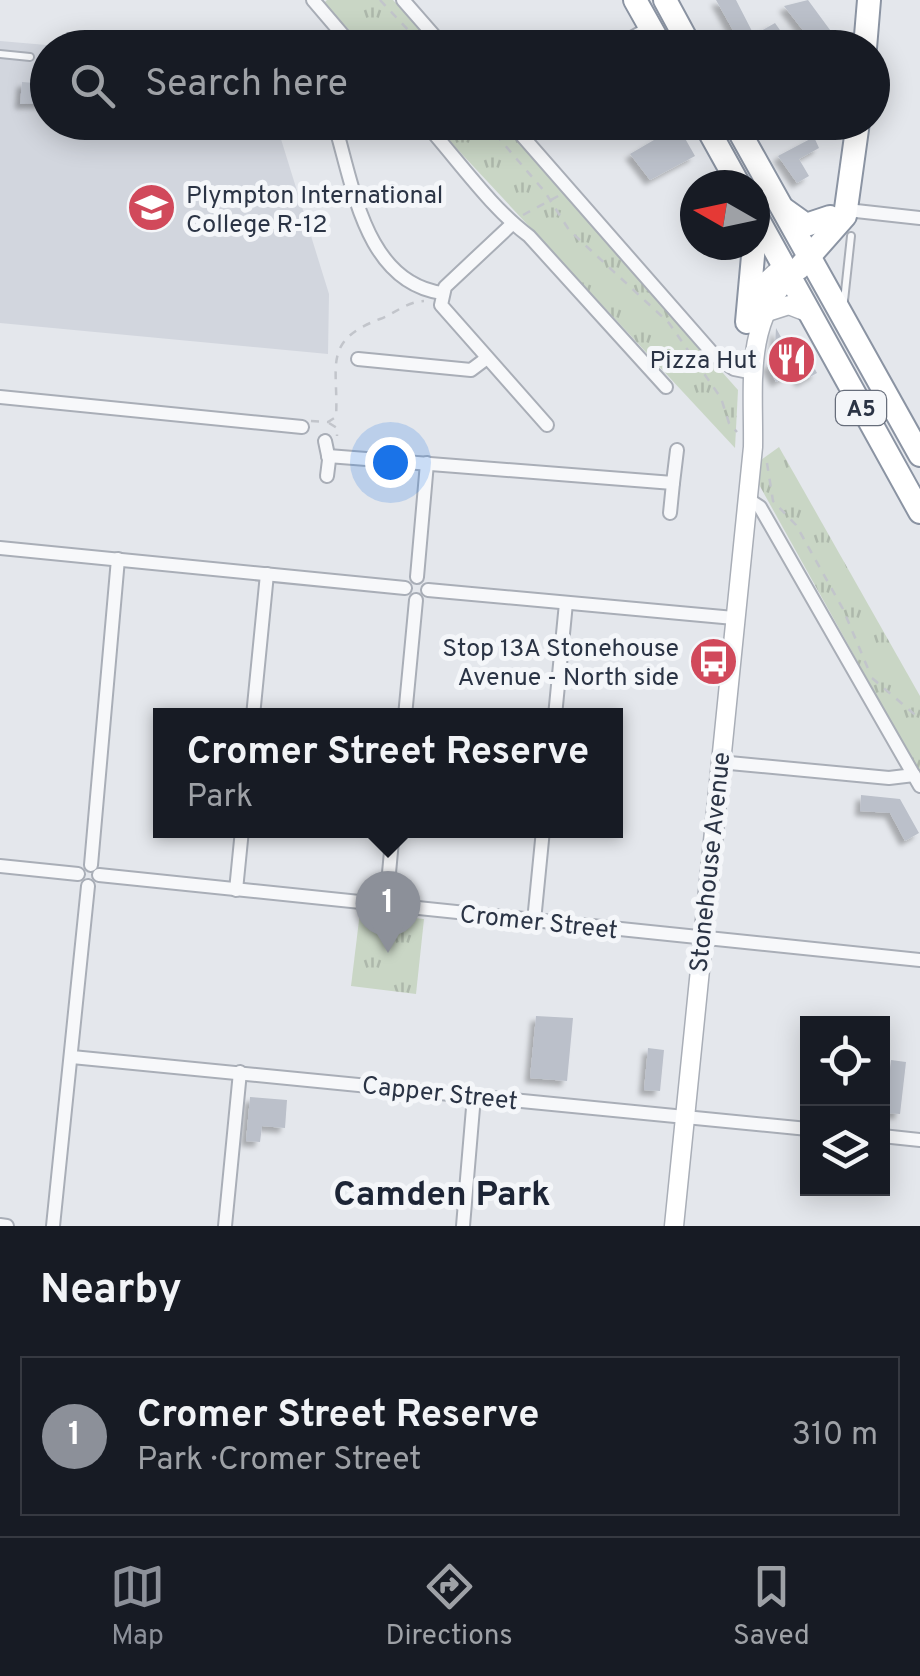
<!DOCTYPE html>
<html lang="en">
<head>
<meta charset="utf-8">
<style>
	:root { --surface:#171b24; --page:#20242c; --text:#f1f3f6; --muted:#9ea1a6; --line:#363941; --accent:#8c9099 }
	body { margin:0; font-family:Overpass,sans-serif; background:var(--page); color:var(--text) }
	.controls { position:absolute; right:30px; bottom:30px; display:grid; overflow:hidden; border-radius:0px; box-shadow:0 5px 25px #0003 }
	.controls button { width:90px; height:90px; display:grid; place-items:center; padding:0; border:0; border-bottom:2px solid var(--line); background:var(--surface); color:var(--text); font:50px sans-serif }
	.compass { position:absolute; left:680px; top:170px; width:90px; height:90px; border-radius:50%; background:var(--surface); box-shadow:0 5px 25px #0003; rotate:279deg }
	.you { position:absolute; left:390px; top:462px; width:35px; height:35px; margin:-25px; border:8px solid #fff; border-radius:50%; background:#1a73e8; box-shadow:0 0 0 15px #1a73e833 }
	.badge { display:grid; place-items:center; width:65px; height:65px; border-radius:50%; background:var(--accent); color:#fff; font-size:32px; font-weight:700 }
	.pin { position:absolute; translate:-50% -82px; filter:drop-shadow(0 2px 5px #0008) }
	.pin::after { content:''; position:absolute; top:52px; width:35px; height:30px; background:inherit; clip-path:polygon(0 0,100% 0,50% 100%) }
	.popup { position:absolute; left:153px; top:708px; width:470px; height:130px; box-sizing:border-box; display:grid; place-content:center; border-radius:0px; background:var(--surface); filter:drop-shadow(0 2px 8px #0005); font-size:32px; white-space:nowrap; color:var(--muted) }
	.popup b { font-size:38px; color:var(--text) }
	.popup::after { content:''; position:absolute; left:50%; top:100%; margin-left:-20px; border:20px solid transparent; border-top-color:var(--surface) }
	.list { margin:0; padding:0; list-style:none }
	h2 { display:flex; justify-content:space-between; align-items:center; height:130px; margin:0; padding:0 40px; font-size:42px }
	h2 small { font-size:32px; font-weight:400; color:var(--muted) }
	.list li { display:grid; grid-template-columns:65px 1fr auto; gap:30px; align-items:center; box-sizing:border-box; height:160px; margin:0 20px 20px; padding:0 20px; border:2px solid var(--line); border-radius:0px }
	.list b { display:block; font-size:38px; white-space:nowrap }
	.list p { margin:0; font-size:32px; white-space:nowrap; color:var(--muted) }
	.list em { font-size:32px; font-style:normal; color:var(--muted) }
	.icon { flex:none; width:55px; height:55px; fill:none; stroke:currentColor; stroke-width:2; stroke-linecap:round; stroke-linejoin:round }
	.map { position:relative; flex:none; width:920px; height:1226px; overflow:hidden }
	.search { position:absolute; background:var(--surface); box-shadow:0 5px 25px #0003; left:30px; right:30px; top:30px; height:110px; display:flex; align-items:center; gap:25px; box-sizing:border-box; padding:0 35px; border-radius:55px; color:var(--muted); font-size:38px }
	.sheet { height:310px; background:var(--surface) }
	nav { display:flex; justify-content:space-around; align-items:center; box-sizing:border-box; height:140px; border-top:2px solid var(--line); background:var(--surface); font-size:28px; color:var(--muted) }
	nav a { display:grid; justify-items:center; gap:5px }
	nav .on { color:var(--accent) }
	.map>svg:first-child { display:block }
	.built { fill:#d2d6de }
	.park { fill:url(#park-tufts) }
	.building { fill:#bbc0ca; filter:url(#shadow) }
	.lines { fill:none; stroke-linecap:round; stroke-linejoin:round }
	.lane-casing { stroke:#a9aeb7; stroke-width:10 }
	.street-casing { stroke:#a9aeb7; stroke-width:16 }
	.secondary-casing { stroke:#a9aeb7; stroke-width:21 }
	.highway-casing { stroke:#8b94a3; stroke-width:26 }
	.path { stroke:#c2c5cb; stroke-width:2.5; stroke-dasharray:8 8; stroke-linecap:butt }
	.lane { stroke:#f7f8fa; stroke-width:6 }
	.street { stroke:#f7f8fa; stroke-width:12 }
	.secondary { stroke:#fff; stroke-width:18 }
	.highway { stroke:#fff; stroke-width:22 }
	.labels { text-anchor:middle; stroke-width:10; stroke-linejoin:round; paint-order:stroke }
	.shield { fill:#f4f6f9; stroke:#676e7b; stroke-width:2.5 }
	.shield-label { font-size:22px; font-weight:bold; fill:#2b3445 }
	.poi-label { font-size:25px; fill:#2b3445; stroke:#f4f6f9; text-anchor:end }
	.street-label { font-size:25px; fill:#2b3445; stroke:#f4f6f9 }
	.district-label { font-size:35px; font-weight:bold; fill:#1d2536; stroke:#f4f6f9 }
</style>
</head>
<body>
<div class="map">
<svg width="920" height="1226" viewBox="0 0 920 1226">
	<defs>
		<pattern id="park-tufts" width="24" height="20" patternUnits="userSpaceOnUse" patternTransform="scale(2.5)"><rect width="24" height="20" fill="#c9d6c5"/><path d="M3 7l-1-3M5 7V3M7 7l1-3M15 17l-1-3M17 17v-4M19 17l1-3" fill="none" stroke="#adb8ab"/></pattern>
		<filter id="shadow"><feDropShadow dx="-5" dy="5" stdDeviation="2.5" flood-color="#0004"/></filter>
	</defs>
	<rect width="100%" height="100%" fill="#e4e7ec"/>
	<polygon class="built" points="0,41 70,47 48,48 48,122 276,123 329,294 328,354 0,323"/>
	<g class="park">
		<polygon points="327,0 393,0 435,47 365,47 324,3"/>
		<polygon points="433,123 501,123 738,390 735,448"/>
		<polygon points="779,447 920,696 920,774 757,481 757,463"/>
		<polygon points="360,912 424,919 416,994 351,986"/>
	</g>
	<g class="building">
		<polygon points="716,0 736,0 754,35 775,23 792,47 809,38 784,6 808,0 833,34 826,38 826,48 743,48"/>
		<polygon points="22,82 48,84 48,103 20,104"/>
		<polygon points="678,126 695,156 650,180 630,154"/>
		<polygon points="814,137 819,148 799,159 809,176 797,183 778,156"/>
		<polygon points="776,328 787,348 799,341 817,373 801,382 794,372 776,382 767,365 774,361"/>
		<polygon points="861,795 900,799 919,833 905,841 890,813 860,811"/>
		<polygon points="536,1016 573,1018 567,1081 530,1078"/>
		<polygon points="648,1048 664,1050 660,1091 644,1090"/>
		<polygon points="891,1060 906,1062 900,1114 886,1113"/>
		<polygon points="250,1097 287,1100 285,1128 262,1126 260,1142 246,1141"/>
	</g>
	<g class="lines">
		<defs>
			<g id="lane">
				<polyline points="0,54 30,57"/>
				<polyline points="844,301 851,236"/>
			</g>
			<g id="street">
				<polyline points="313,0 354,48"/>
				<polyline points="403,0 445,48"/>
				<polyline points="614,48 651,27"/>
				<path d="M 334,122 C 353,183 364,282 442,293"/>
				<path d="M 424,122 C 458,160 491,208 529,236 L 666,387"/>
				<polyline points="510,122 715,356 734,369 754,373"/>
				<polyline points="847,210 920,218"/>
				<polyline points="511,225 445,287 441,305 547,425"/>
				<polyline points="358,359 471,370 487,358"/>
				<polyline points="0,397 302,427"/>
				<polyline points="325,441 329,460 327,476"/>
				<polyline points="328,456 673,483 677,450"/>
				<polyline points="746,498 760,507 920,786"/>
				<polyline points="670,513 673,483"/>
				<polyline points="0,548 405,588"/>
				<polyline points="417,577 427,463"/>
				<polyline points="428,590 734,618"/>
				<polyline points="253,716 267,574"/>
				<polyline points="405,716 416,600"/>
				<polyline points="555,716 566,603"/>
				<polyline points="719,762 889,778 914,775"/>
				<polyline points="91,865 118,559"/>
				<polyline points="0,866 78,874"/>
				<polyline points="99,875 920,960"/>
				<polyline points="236,890 242,830"/>
				<polyline points="386,905 393,830"/>
				<polyline points="534,921 543,830"/>
				<polyline points="72,1057 808,1129"/>
				<polyline points="882,1136 920,1140"/>
				<polyline points="0,1225 7,1226"/>
				<polyline points="53,1226 88,886"/>
				<polyline points="225,1226 240,1072"/>
				<polyline points="463,1226 474,1096"/>
			</g>
			<g id="secondary">
				<polyline points="752,303 761,286 783,266"/>
				<polyline points="761,314 789,305 807,312"/>
				<path d="M 674,1226 L 753,447 C 754,387 744,324 789,278"/>
			</g>
			<g id="highway">
				<polyline points="635,0 662,48"/>
				<polyline points="665,0 691,48"/>
				<polyline points="865,48 869,0"/>
				<polyline points="704,122 739,185"/>
				<polyline points="734,122 920,455"/>
				<polyline points="785,210 806,225 830,217"/>
				<polyline points="755,214 920,512"/>
				<polyline points="799,268 845,216 858,122"/>
				<polyline points="747,322 754,245"/>
			</g>
		</defs>
		<use href="#lane" class="lane-casing"/>
		<use href="#street" class="street-casing"/>
		<use href="#secondary" class="secondary-casing"/>
		<use href="#highway" class="highway-casing"/>
		<g class="path">
			<polyline points="380,0 425,48"/>
			<polyline points="485,122 545,192 569,230 669,323 721,398 729,423 737,432"/>
			<polyline points="448,136 467,122"/>
			<polyline points="523,215 560,195"/>
			<path d="M 311,421 L 328,422 L 336,417 C 339,367 321,341 380,319 C 396,313 406,302 424,301"/>
			<polyline points="329,423 337,428 337,436"/>
			<polyline points="767,463 773,501 796,525 843,609 869,671"/>
			<polyline points="872,678 920,719"/>
		</g>
		<use href="#lane" class="lane"/>
		<use href="#street" class="street"/>
		<use href="#secondary" class="secondary"/>
		<use href="#highway" class="highway"/>
	</g>
	<defs>
		<symbol id="school-disc" viewBox="-11 -11 22 22"><circle r="9.5" fill="#d1495b" stroke="#f4f6f9"/><path d="M0-5L7-2L0 1L-7-2ZM-4 1L0 2.5L4 1V4Q0 6-4 4Z" fill="#fff"/></symbol>
		<symbol id="restaurant-disc" viewBox="-11 -11 22 22"><circle r="9.5" fill="#d1495b" stroke="#f4f6f9"/><path d="M-5-6h1v4h1v-4h1v4h1v-4h1v5L-1.5 .5V6h-2V.5L-5-1ZM5-6V6H3V1.5H1.5Q1.5-4 5-6Z" fill="#fff"/></symbol>
		<symbol id="bus-disc" viewBox="-11 -11 22 22"><circle r="9.5" fill="#d1495b" stroke="#f4f6f9"/><path d="M-5-6H5V4H4V6H2V4H-2V6H-4V4H-5ZM-3.5-4V0h7V-4ZM-3.5 1.2v1.5H-2V1.2ZM2 1.2v1.5H3.5V1.2Z" fill="#fff"/></symbol>
	</defs>
	<g fill-rule="evenodd">
		<use href="#school-disc" x="124" y="180" width="55" height="55"/>
		<use href="#restaurant-disc" x="764" y="332" width="55" height="55"/>
		<use href="#bus-disc" x="686" y="634" width="55" height="55"/>
	</g>
	<g class="labels">
		<rect class="shield" x="836" y="391" width="50" height="34" rx="8"/>
		<g class="shield-label">
			<text x="861" y="416">A5</text>
		</g>
		<g class="poi-label">
			<text x="186" y="203" text-anchor="start">Plympton International<tspan x="186" dy="29">College R-12</tspan></text>
			<text x="757" y="368">Pizza Hut</text>
			<text x="679" y="656">Stop 13A Stonehouse<tspan x="679" dy="29">Avenue - North side</tspan></text>
		</g>
		<g class="street-label">
			<text transform="translate(709 862) rotate(-84)" y="9">Stonehouse Avenue</text>
			<text transform="translate(539 921) rotate(6)" y="9">Cromer Street</text>
			<text transform="translate(440 1092) rotate(6)" y="9">Capper Street</text>
		</g>
		<g class="district-label">
			<text x="442" y="1205">Camden Park</text>
		</g>
	</g>
</svg>
<div class="controls">
<button><svg class="icon" aria-label="locate" viewBox="0 0 24 24"><circle cx="12" cy="12" r="6"/><path d="M12 2v4M12 18v4M2 12h4M18 12h4"/></svg></button>
<button><svg class="icon" aria-label="layers" viewBox="0 0 24 24"><path d="M12 4l9 5-9 5-9-5zM3 14l9 5 9-5"/></svg></button>
</div>
<svg class="compass" viewBox="-18 -18 36 36"><path d="M0-13l5 13h-10z" fill="#e53935"/><path d="M0 13l5-13h-10z" fill="#9ea1a6"/></svg>
<div class="you"></div>
<div class="pin badge" style="left:388px;top:953px">1</div>
<div class="popup"><b>Cromer Street Reserve</b>Park</div>
<div class="search"><svg class="icon" aria-label="search" viewBox="0 0 24 24"><circle cx="10" cy="10" r="6"/><path d="M15 15l6 6"/></svg>Search here</div>
</div>
<section class="sheet">
<h2>Nearby<small></small></h2>
<ul class="list">
<li><span class="badge">1</span><div><b>Cromer Street Reserve</b><p>Park · Cromer Street</p></div><em>310 m</em></li>
</ul>
</section>
<nav>
<a class="on"><svg class="icon" aria-label="map" viewBox="0 0 24 24"><path d="M3 6l6-2 6 2 6-2v14l-6 2-6-2-6 2zM9 4v14M15 6v14"/></svg>Map</a>
<a><svg class="icon" aria-label="directions" viewBox="0 0 24 24"><path d="M12 3l9 9-9 9-9-9zM9 14v-3h6M13 9l2 2-2 2"/></svg>Directions</a>
<a><svg class="icon" aria-label="saved" viewBox="0 0 24 24"><path d="M7 4h10v16l-5-4-5 4z"/></svg>Saved</a>
</nav>
</body>
</html>
